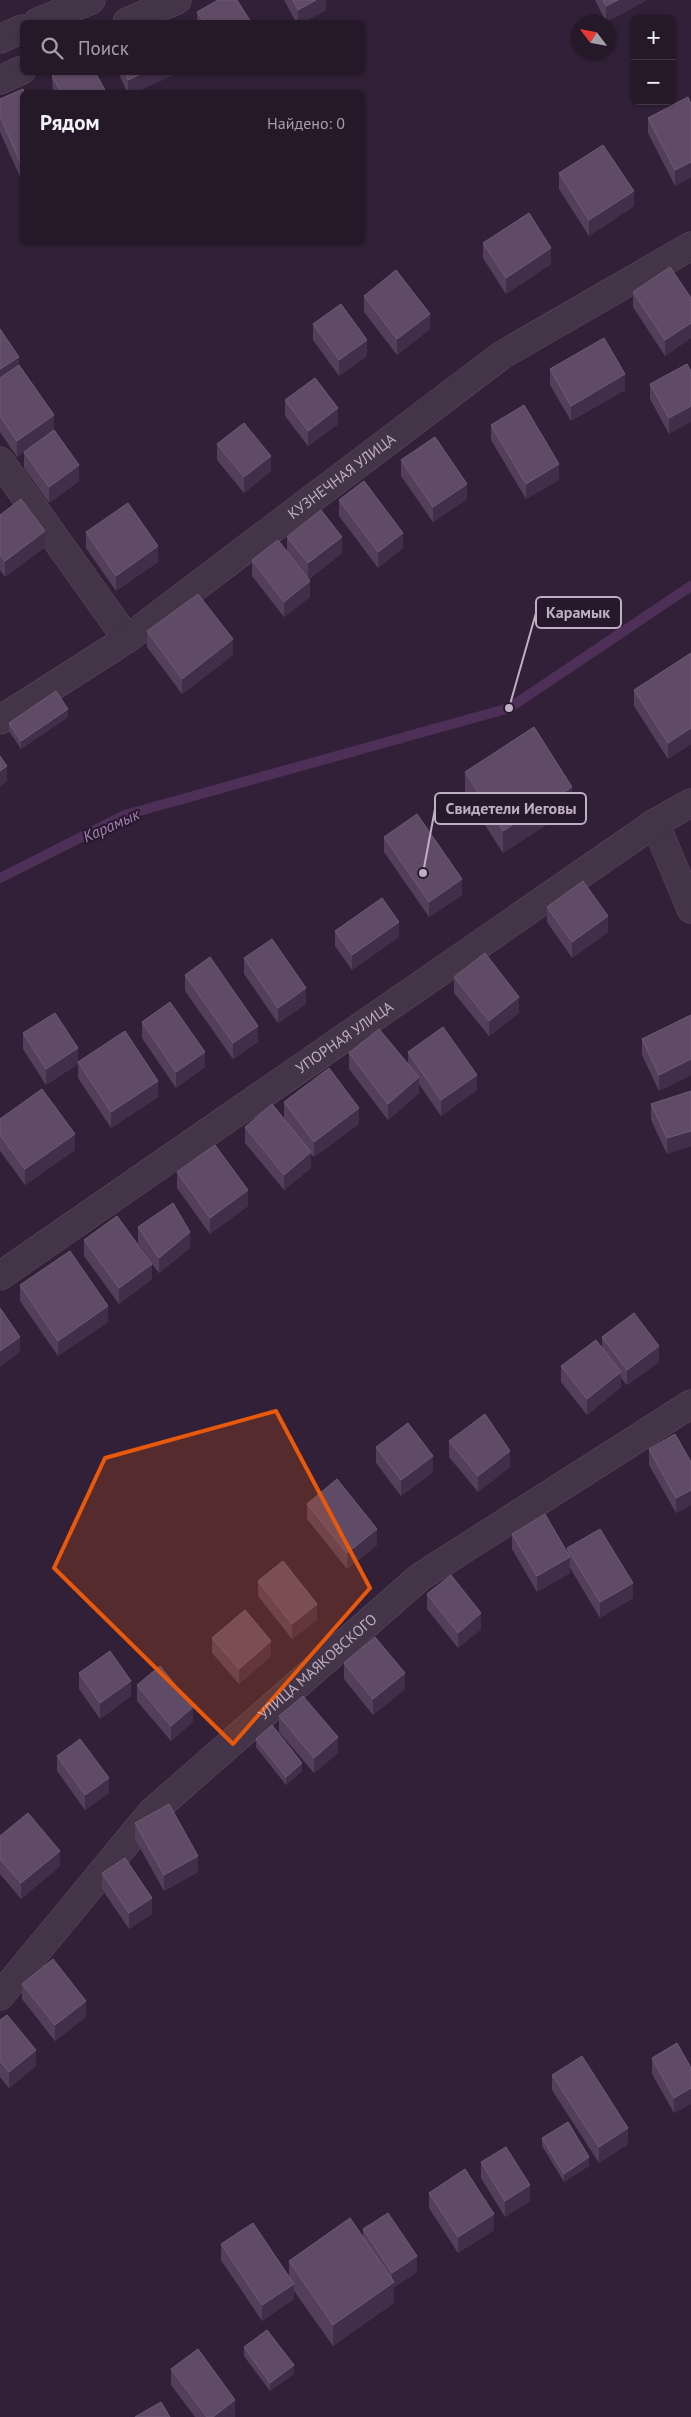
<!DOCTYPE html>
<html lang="ru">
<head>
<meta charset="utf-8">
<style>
	:root { --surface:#251829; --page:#312535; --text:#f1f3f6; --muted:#a3a0a8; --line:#423746 }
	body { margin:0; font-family:"PT Sans",sans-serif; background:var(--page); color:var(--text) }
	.controls { position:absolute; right:15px; top:15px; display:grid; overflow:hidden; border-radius:8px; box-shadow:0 1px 4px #0004 }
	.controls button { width:45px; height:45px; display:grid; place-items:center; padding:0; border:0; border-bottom:1px solid var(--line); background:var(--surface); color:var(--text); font:25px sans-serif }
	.compass { position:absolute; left:571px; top:15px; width:45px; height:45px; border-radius:50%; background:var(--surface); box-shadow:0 1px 4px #0004; rotate:302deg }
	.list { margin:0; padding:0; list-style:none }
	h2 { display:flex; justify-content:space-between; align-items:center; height:65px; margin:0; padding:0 20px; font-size:21px }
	h2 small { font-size:16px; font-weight:400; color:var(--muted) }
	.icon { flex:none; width:28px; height:28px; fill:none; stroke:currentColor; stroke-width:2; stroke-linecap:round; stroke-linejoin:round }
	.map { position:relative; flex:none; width:691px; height:2417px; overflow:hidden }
	.search { position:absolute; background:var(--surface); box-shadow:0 1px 4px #0004; left:20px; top:20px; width:345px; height:55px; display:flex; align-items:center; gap:12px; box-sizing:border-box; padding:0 18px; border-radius:8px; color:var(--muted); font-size:19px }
	.panel { position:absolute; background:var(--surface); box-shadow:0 1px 4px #0004; left:20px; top:90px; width:345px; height:155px; border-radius:8px }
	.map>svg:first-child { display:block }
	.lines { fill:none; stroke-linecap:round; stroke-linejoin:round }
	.stream { stroke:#4d2f58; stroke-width:10 }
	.minor-casing { stroke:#5d4e62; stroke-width:29 }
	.minor { stroke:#433447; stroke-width:28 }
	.wall { fill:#543f5b }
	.shaded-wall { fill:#412e48 }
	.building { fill:#604b66; stroke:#6e5b75 }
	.marked { fill:#e8590c; fill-opacity:0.2; stroke:#e8590c; stroke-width:4; stroke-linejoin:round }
	.labels { text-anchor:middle; stroke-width:4; stroke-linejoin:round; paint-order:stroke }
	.street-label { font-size:15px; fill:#bfaec4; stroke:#27192c }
	.water-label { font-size:16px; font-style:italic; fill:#a47eb1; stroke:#27192c }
	.leader { fill:none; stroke:#bfaec4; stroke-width:2 }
	.callout-dot { fill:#bfaec4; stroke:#27192c; stroke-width:2 }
	.callout { fill:#27192c; stroke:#bfaec4; stroke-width:2 }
	.callout-label { font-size:16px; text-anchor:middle; font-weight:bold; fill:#bfaec4 }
</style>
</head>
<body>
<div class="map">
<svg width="691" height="2417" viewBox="0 0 691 2417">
	<rect width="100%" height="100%" fill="#312037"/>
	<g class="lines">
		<polyline class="stream" points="0,878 125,815 509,708 691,586"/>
		<defs>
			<g id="minor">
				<polyline points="38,22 91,0"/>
				<polyline points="127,22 177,0"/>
				<polyline points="0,39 22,29"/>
				<polyline points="0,80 22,70"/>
				<polyline points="0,461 127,639"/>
				<path id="s1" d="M 0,720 L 127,639 L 502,355 L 691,246"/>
				<polyline points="655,823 691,909"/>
				<path id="s2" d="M 0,1276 L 655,823 L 691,803"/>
				<path id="s3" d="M 0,1996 L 151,1813 L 420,1577 L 691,1404"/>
			</g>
		</defs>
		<use href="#minor" class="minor-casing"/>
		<use href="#minor" class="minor"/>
	</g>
	<g class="wall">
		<polygon points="284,0 326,0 326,10 304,22 296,22"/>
		<polygon points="595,0 647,0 606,22"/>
		<polygon points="197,12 251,22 197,22"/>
		<polygon points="118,72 179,72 136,92 127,92"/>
		<polygon points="52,76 106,92 53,92"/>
		<polygon points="23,89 21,179 0,132 0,99"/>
		<polygon points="691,104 691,177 675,186 648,133 648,118"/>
		<polygon points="559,173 634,206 589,236 559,189"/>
		<polygon points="483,243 551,264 506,294 483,258"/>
		<polygon points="633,292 691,298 691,338 665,356 633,307"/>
		<polygon points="364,296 430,329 397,355 364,312"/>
		<polygon points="313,324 367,356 339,376 313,340"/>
		<polygon points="0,329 54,431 79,481 49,503 24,468 24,452 28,449 17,457 0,432"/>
		<polygon points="687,364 669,434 650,399 650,384"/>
		<polygon points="550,369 625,390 571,421 550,385"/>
		<polygon points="285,400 338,424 308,446 285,416"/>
		<polygon points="491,425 559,480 526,499 491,440"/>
		<polygon points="217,444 271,471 244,493 217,460"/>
		<polygon points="401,460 467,499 433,522 401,476"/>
		<polygon points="339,500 403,548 378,568 339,516"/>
		<polygon points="0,515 45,547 5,577 0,570"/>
		<polygon points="86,532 158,562 116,591 86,548"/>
		<polygon points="287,537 342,553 309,579 310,597 284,617 252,576 252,560 287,551"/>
		<polygon points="147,631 233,655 182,694 147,647"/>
		<polygon points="691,653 691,744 668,759 634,706 634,690"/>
		<polygon points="68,717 21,749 9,731 9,723"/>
		<polygon points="465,772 572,808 503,853 465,794"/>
		<polygon points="384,837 462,895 429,917 384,852"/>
		<polygon points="547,907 608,932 572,958 547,922"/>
		<polygon points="335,931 399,937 352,970 335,946"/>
		<polygon points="244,958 306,1004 278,1023 244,974"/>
		<polygon points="185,975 258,1042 233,1059 185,991"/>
		<polygon points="454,977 519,1013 489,1036 454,993"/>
		<polygon points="691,1015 691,1075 659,1091 642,1055 642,1039"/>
		<polygon points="142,1022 205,1067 176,1088 142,1038"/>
		<polygon points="23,1033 78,1064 46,1085 23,1049"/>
		<polygon points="408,1052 477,1090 441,1116 419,1084 419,1093 388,1120 349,1069 349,1053 408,1064"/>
		<polygon points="78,1062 158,1097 111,1128 78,1078"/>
		<polygon points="691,1091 691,1146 667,1154 651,1120 651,1104"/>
		<polygon points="284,1102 359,1124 314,1157 311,1154 311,1168 284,1190 245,1143 245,1127 291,1127 284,1118"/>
		<polygon points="0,1119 75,1150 25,1185 0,1151"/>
		<polygon points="177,1172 248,1206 210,1234 177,1188"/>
		<polygon points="138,1227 190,1248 159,1273 152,1264 152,1279 119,1304 84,1256 84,1240 151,1262 138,1243"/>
		<polygon points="20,1285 108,1322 58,1356 20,1301"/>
		<polygon points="602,1337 659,1362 627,1385 621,1378 621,1387 587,1415 561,1382 561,1366 602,1348"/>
		<polygon points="449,1441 510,1467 478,1492 449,1457"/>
		<polygon points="376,1447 433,1472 401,1496 376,1463"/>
		<polygon points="649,1449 691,1462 691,1505 676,1513 649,1465"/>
		<polygon points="307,1504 377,1545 347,1569 307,1519"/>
		<polygon points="512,1534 567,1552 567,1548 633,1598 600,1618 570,1568 570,1573 537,1592 512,1549"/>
		<polygon points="258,1581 317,1620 292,1639 258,1596"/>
		<polygon points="427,1594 481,1629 458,1648 427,1609"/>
		<polygon points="212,1638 271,1656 239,1684 212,1653"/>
		<polygon points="344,1663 405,1689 373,1715 344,1679"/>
		<polygon points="79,1673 131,1696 100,1719 79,1689"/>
		<polygon points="137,1685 193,1722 171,1741 137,1701"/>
		<polygon points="279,1716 338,1753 314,1773 279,1732"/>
		<polygon points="256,1739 302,1771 286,1785 256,1747"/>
		<polygon points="57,1756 109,1793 85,1810 57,1771"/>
		<polygon points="135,1823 198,1872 164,1891 135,1839"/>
		<polygon points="0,1836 60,1866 21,1899 0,1874"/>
		<polygon points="102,1873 152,1914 129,1929 102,1889"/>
		<polygon points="22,1984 86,2017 55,2041 22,1999"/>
		<polygon points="0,2020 36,2066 9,2088 0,2077"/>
		<polygon points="652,2058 691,2068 691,2104 674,2113 652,2074"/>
		<polygon points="552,2075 628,2144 599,2163 552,2090"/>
		<polygon points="542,2138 589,2166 564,2182 542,2146"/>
		<polygon points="481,2162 530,2201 505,2217 481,2178"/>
		<polygon points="429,2193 494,2230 458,2253 429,2208"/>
		<polygon points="363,2229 417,2272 394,2287 394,2303 333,2346 294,2291 294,2299 262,2321 221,2260 221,2244 289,2276 289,2261 363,2237"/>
		<polygon points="244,2347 294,2374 270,2391 244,2356"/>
		<polygon points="171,2369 235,2416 234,2417 195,2417 171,2385"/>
	</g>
	<g class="shaded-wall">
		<polygon points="316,0 326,0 326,10 304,22 298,22 298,10"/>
		<polygon points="618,0 647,0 606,22 606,6"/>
		<polygon points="145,72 179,72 136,92 128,92 128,80"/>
		<polygon points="691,162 691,177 675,186 675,170"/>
		<polygon points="22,163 22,179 21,179 21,164"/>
		<polygon points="634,191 634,206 589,236 589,220"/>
		<polygon points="551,248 551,264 506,294 506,278"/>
		<polygon points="430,314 430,329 397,355 397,339"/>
		<polygon points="691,323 691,338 665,356 665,340"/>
		<polygon points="367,340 367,356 339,376 339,360"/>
		<polygon points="19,357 19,372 0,385 0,369"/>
		<polygon points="625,374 625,390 571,421 571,406"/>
		<polygon points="691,406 691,422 669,434 669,418"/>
		<polygon points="338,408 338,424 308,446 308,431"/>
		<polygon points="54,415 54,431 17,457 17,441"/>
		<polygon points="271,456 271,471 244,493 244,477"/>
		<polygon points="559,464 559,480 526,499 526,484"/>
		<polygon points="79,465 79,481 49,503 49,487"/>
		<polygon points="467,484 467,499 433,522 433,507"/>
		<polygon points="45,531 45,547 5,577 5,561"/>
		<polygon points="403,533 403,548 378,568 378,552"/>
		<polygon points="342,537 342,553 308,579 308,563"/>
		<polygon points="158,546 158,562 116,591 116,576"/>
		<polygon points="310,581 310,597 284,617 284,602"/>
		<polygon points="233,639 233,655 182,694 182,679"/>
		<polygon points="68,709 68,717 21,749 21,741"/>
		<polygon points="691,728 691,744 668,759 668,743"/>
		<polygon points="7,766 7,781 0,787 0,771"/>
		<polygon points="572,787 572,808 503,853 503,831"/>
		<polygon points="462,879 462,895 429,917 429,902"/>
		<polygon points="608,916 608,932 572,958 572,942"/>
		<polygon points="399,922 399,937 352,970 352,955"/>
		<polygon points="306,988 306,1004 278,1023 278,1008"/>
		<polygon points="519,997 519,1013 489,1036 489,1021"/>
		<polygon points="258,1026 258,1042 233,1059 233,1043"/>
		<polygon points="78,1048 78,1064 46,1085 46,1069"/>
		<polygon points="205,1052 205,1067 176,1088 176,1072"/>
		<polygon points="691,1059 691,1075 659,1091 659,1075"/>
		<polygon points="477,1075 477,1090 441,1116 441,1100"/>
		<polygon points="419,1077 419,1093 388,1120 388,1104"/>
		<polygon points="158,1081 158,1097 111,1128 111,1112"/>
		<polygon points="359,1108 359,1124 314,1157 314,1142"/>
		<polygon points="691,1131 691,1146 667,1154 667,1138"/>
		<polygon points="75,1134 75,1150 25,1185 25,1169"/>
		<polygon points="311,1152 311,1168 284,1190 284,1175"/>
		<polygon points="248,1190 248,1206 210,1234 210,1218"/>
		<polygon points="190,1232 190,1248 159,1273 159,1258"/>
		<polygon points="152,1264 152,1279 119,1304 119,1288"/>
		<polygon points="108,1306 108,1322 58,1356 58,1341"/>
		<polygon points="20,1337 20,1352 0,1367 0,1351"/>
		<polygon points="659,1346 659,1362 627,1385 627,1370"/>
		<polygon points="621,1372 621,1387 587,1415 587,1399"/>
		<polygon points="510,1451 510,1467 478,1492 478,1476"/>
		<polygon points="433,1456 433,1472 401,1496 401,1480"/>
		<polygon points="691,1490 691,1505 676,1513 676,1498"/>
		<polygon points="377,1529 377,1545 347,1569 347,1553"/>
		<polygon points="570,1557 570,1573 537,1592 537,1576"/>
		<polygon points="633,1583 633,1598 600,1618 600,1602"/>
		<polygon points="317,1604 317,1620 292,1639 292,1624"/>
		<polygon points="481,1613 481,1629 458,1648 458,1633"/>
		<polygon points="271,1641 271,1656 239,1684 239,1669"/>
		<polygon points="405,1673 405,1689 373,1715 373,1699"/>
		<polygon points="131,1681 131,1696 100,1719 100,1703"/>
		<polygon points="193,1707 193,1722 171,1741 171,1726"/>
		<polygon points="338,1737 338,1753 314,1773 314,1758"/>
		<polygon points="302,1763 302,1771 286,1785 286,1777"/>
		<polygon points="109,1778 109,1793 85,1810 85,1795"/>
		<polygon points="60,1851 60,1866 21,1899 21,1883"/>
		<polygon points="198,1856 198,1872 164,1891 164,1875"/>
		<polygon points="152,1898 152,1914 129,1929 129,1913"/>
		<polygon points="86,2001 86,2017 55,2041 55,2025"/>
		<polygon points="36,2050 36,2066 9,2088 9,2072"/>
		<polygon points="691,2088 691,2104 674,2113 674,2098"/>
		<polygon points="628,2128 628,2144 599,2163 599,2147"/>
		<polygon points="589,2157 589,2166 564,2182 564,2174"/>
		<polygon points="530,2185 530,2201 505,2217 505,2201"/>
		<polygon points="494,2214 494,2230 458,2253 458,2237"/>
		<polygon points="417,2256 417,2272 394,2287 394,2303 333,2346 333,2325 392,2283 392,2273"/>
		<polygon points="294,2284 294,2299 262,2321 262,2305"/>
		<polygon points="294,2365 294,2374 270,2391 270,2383"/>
		<polygon points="235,2400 235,2416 234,2417 213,2417"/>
	</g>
	<g class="building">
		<polygon points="218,0 237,0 251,22 204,22 197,12"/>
		<polygon points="293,0 316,0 298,10"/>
		<polygon points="603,0 618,0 606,6"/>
		<polygon points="59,72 95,72 106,92 61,92 52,76"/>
		<polygon points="125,72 145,72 128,80"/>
		<polygon points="23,89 24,92 22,92 22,163 21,164 0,116 0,99"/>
		<polygon points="688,97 691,104 691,162 675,170 648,118"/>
		<polygon points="603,145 634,191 589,220 559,173"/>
		<polygon points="529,213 551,248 506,278 483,243"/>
		<polygon points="670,267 691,298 691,323 665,340 633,292"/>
		<polygon points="396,270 430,314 397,339 364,296"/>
		<polygon points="341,304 367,340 339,360 313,324"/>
		<polygon points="0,329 19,357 0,369"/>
		<polygon points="604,338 625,374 571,406 550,369"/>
		<polygon points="687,364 691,371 691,406 669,418 650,384"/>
		<polygon points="19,365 54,415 17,441 0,416 0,378"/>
		<polygon points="315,378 338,408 308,431 285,400"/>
		<polygon points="524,405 559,464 526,484 491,425"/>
		<polygon points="244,423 271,456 244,477 217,444"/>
		<polygon points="54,430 79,465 49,487 24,452"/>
		<polygon points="435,437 467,484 433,507 401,460"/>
		<polygon points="364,481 403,533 378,552 339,500"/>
		<polygon points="21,499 45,531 5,561 0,555 0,515"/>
		<polygon points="128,503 158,546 116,576 86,532"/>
		<polygon points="321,510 342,537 308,563 287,537"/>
		<polygon points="278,540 310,581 284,602 252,560"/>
		<polygon points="198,594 233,639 182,679 147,631"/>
		<polygon points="691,653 691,728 668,743 634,690"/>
		<polygon points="56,691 68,709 21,741 9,723"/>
		<polygon points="534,727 572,787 503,831 465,772"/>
		<polygon points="0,756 7,766 0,771"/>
		<polygon points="417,814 462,879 429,902 384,837"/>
		<polygon points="583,881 608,916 572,942 547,907"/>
		<polygon points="382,898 399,922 352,955 335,931"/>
		<polygon points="272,939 306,988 278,1008 244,958"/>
		<polygon points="485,953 519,997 489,1021 454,977"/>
		<polygon points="210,957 258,1026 233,1043 185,975"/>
		<polygon points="170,1002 205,1052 176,1072 142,1022"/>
		<polygon points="55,1013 78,1048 46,1069 23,1033"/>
		<polygon points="691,1015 691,1059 659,1075 642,1039"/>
		<polygon points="443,1027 477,1075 441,1100 408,1052"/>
		<polygon points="379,1029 419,1077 388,1104 349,1053"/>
		<polygon points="125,1031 158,1081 111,1112 78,1062"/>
		<polygon points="329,1068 359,1108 314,1142 284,1102"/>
		<polygon points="42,1089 75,1134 25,1169 0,1135 0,1119"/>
		<polygon points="691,1091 691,1131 667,1138 651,1104"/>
		<polygon points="272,1104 311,1152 284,1175 245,1127"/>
		<polygon points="215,1145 248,1190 210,1218 177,1172"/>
		<polygon points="173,1203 190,1232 159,1258 138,1227"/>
		<polygon points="117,1216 152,1264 119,1288 84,1240"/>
		<polygon points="70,1251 108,1306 58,1341 20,1285"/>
		<polygon points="0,1308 20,1337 0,1351"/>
		<polygon points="634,1313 659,1346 627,1370 602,1337"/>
		<polygon points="596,1340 621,1372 587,1399 561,1366"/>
		<polygon points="485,1414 510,1451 478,1476 449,1441"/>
		<polygon points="408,1423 433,1456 401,1480 376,1447"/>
		<polygon points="675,1434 691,1462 691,1490 676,1498 649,1449"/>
		<polygon points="337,1479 377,1529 347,1553 307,1504"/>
		<polygon points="545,1514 570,1557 537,1576 512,1534"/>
		<polygon points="600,1529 633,1583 600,1602 567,1548"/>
		<polygon points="283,1561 317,1604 292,1624 258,1581"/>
		<polygon points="451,1575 481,1613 458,1633 427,1594"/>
		<polygon points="245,1610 271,1641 239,1669 212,1638"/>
		<polygon points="375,1637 405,1673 373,1699 344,1663"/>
		<polygon points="110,1651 131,1681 100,1703 79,1673"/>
		<polygon points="160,1666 193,1707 171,1726 137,1685"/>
		<polygon points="303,1696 338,1737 314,1758 279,1716"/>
		<polygon points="272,1725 302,1763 286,1777 256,1739"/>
		<polygon points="80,1739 109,1778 85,1795 57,1756"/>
		<polygon points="169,1804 198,1856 164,1875 135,1823"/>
		<polygon points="28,1813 60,1851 21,1883 0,1859 0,1836"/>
		<polygon points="125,1858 152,1898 129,1913 102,1873"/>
		<polygon points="53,1959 86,2001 55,2025 22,1984"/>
		<polygon points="7,2015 36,2050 9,2072 0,2061 0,2020"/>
		<polygon points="677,2043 691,2068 691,2088 674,2098 652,2058"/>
		<polygon points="582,2056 628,2128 599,2147 552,2075"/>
		<polygon points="568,2122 589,2157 564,2174 542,2138"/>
		<polygon points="506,2147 530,2185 505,2201 481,2162"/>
		<polygon points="465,2169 494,2214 458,2237 429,2193"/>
		<polygon points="388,2213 417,2256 392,2273 363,2229"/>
		<polygon points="350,2218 394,2282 333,2325 289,2261"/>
		<polygon points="253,2223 294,2284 262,2305 221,2244"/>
		<polygon points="267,2330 294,2365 270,2383 244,2347"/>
		<polygon points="198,2349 235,2400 213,2417 207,2417 171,2369"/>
		<polygon points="161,2402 170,2417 135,2417"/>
	</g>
	<path class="marked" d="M 276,1411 L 370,1588 L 233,1744 L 54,1568 L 105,1458 Z"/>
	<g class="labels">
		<g class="street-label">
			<text dy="5" stroke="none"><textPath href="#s1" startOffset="420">КУЗНЕЧНАЯ УЛИЦА</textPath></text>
			<text dy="5" stroke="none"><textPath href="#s2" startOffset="419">УПОРНАЯ УЛИЦА</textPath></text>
			<text dy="5" stroke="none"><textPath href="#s3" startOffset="459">УЛИЦА МАЯКОВСКОГО</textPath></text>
		</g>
		<g class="water-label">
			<text transform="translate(111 825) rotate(-24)" y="6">Карамык</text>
		</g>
	</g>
	<path class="leader" d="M509 708L536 613M423 873L435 809"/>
	<g class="callout-dot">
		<circle cx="509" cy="708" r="5"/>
		<circle cx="423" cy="873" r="5"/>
	</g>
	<g class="callout">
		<rect x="536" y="597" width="85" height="31" rx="5"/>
		<rect x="435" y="793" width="151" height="31" rx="5"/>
	</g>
	<g class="callout-label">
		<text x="578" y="618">Карамык</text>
		<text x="511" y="814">Свидетели Иеговы</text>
	</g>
</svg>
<div class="controls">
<button>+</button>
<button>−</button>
</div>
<svg class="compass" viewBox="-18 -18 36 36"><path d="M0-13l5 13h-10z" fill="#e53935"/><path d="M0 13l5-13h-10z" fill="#a3a0a8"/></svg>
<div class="search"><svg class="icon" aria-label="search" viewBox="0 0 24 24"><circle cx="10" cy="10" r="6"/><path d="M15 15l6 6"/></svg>Поиск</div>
<section class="panel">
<h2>Рядом<small>Найдено: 0</small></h2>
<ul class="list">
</ul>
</section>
</div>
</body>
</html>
